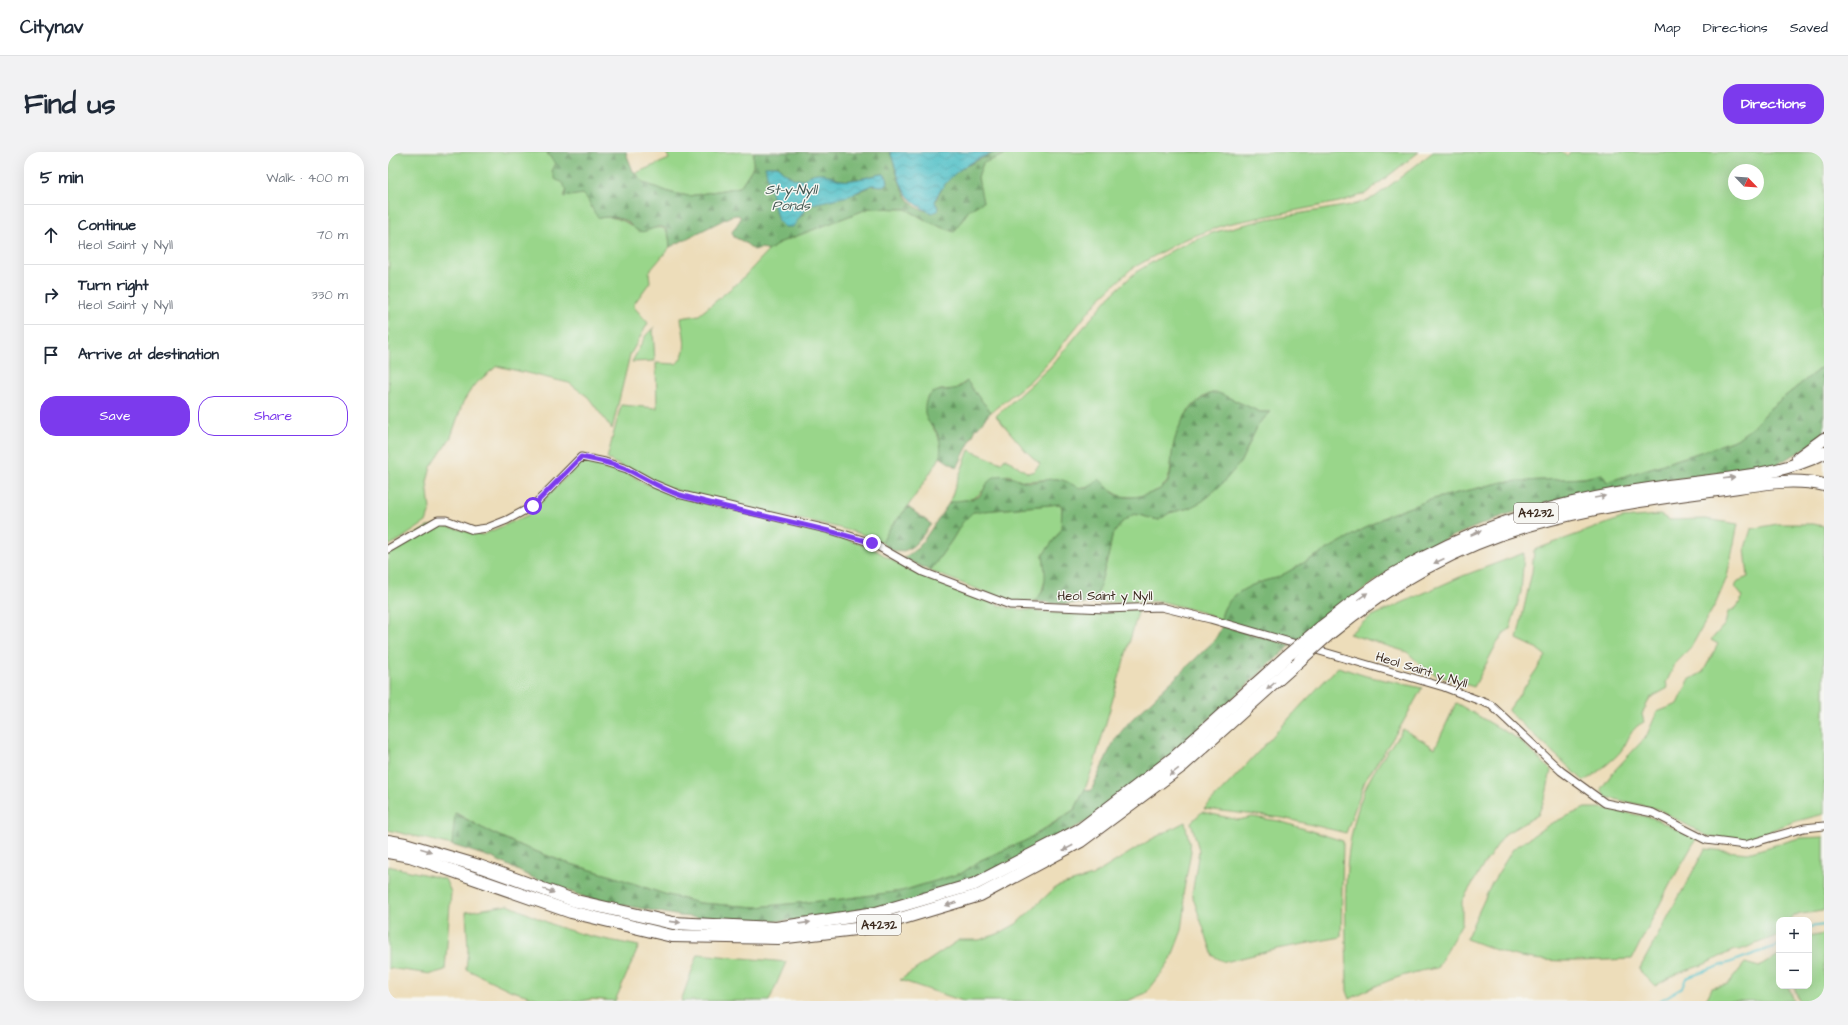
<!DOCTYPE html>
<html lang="en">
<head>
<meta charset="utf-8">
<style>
	:root { --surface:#fff; --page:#f2f2f3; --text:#1f2937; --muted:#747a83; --line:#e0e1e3; --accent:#7c3aed }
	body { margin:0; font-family:"Architects Daughter",sans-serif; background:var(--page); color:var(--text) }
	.controls { position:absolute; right:12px; bottom:12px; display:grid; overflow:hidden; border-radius:8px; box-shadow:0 4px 16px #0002 }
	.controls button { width:36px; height:36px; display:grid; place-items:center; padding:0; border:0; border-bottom:1px solid var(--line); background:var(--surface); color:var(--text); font:20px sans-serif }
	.compass { position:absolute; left:1340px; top:12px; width:36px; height:36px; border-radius:50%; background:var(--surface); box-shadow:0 4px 16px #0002; rotate:115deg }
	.stop { position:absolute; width:12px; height:12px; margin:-9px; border:3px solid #7c3aed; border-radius:50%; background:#fff }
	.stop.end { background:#7c3aed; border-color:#fff; box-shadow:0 1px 4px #0008 }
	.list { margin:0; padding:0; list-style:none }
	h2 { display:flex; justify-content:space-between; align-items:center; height:52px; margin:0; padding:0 16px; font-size:17px }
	h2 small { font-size:13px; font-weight:400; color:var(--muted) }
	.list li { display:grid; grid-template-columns:26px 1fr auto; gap:12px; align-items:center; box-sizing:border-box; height:60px; padding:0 16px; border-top:1px solid var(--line) }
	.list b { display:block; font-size:15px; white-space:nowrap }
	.list p { margin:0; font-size:13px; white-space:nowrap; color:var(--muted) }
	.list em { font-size:13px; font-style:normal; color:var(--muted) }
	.actions { display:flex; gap:8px; padding:12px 16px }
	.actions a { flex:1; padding:9px 0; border:1px solid var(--accent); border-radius:16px; text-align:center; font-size:14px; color:var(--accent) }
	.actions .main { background:var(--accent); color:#fff }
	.icon { flex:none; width:22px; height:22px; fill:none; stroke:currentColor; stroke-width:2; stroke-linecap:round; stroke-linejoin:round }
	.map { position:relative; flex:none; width:1436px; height:849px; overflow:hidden; border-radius:16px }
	header { display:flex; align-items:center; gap:24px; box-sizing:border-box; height:56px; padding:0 20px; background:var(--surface); border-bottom:1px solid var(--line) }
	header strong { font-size:19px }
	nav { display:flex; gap:22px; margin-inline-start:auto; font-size:14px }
	.intro { display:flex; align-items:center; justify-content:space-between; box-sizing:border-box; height:96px; padding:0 24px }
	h1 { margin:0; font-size:28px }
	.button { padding:10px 18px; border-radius:16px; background:var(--accent); color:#fff; font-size:14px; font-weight:700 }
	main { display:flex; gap:24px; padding:0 24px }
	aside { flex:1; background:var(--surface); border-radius:16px; box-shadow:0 4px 16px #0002 }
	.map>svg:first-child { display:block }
	.green { fill:#99d68a; stroke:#6a8054; fill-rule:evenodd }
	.forest { fill:url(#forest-firs); stroke:#5a704a; fill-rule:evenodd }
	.water { fill:url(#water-waves); stroke:#477673 }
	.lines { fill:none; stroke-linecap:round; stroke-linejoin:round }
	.stream { stroke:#53c1c8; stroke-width:2 }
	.street-casing { stroke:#564535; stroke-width:9 }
	.highway-casing { stroke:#564535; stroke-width:14 }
	.street { stroke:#fff; stroke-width:7 }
	.highway { stroke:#fff; stroke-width:12 }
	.highway-bridge-casing { stroke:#564535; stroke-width:14; stroke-linecap:butt }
	.highway-bridge { stroke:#fff; stroke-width:12 }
	.oneway { fill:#a79f9a }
	.route { stroke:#7c3aed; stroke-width:5 }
	.labels { text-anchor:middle; stroke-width:3; stroke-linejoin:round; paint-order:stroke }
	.shield { fill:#f6f6f2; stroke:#73675e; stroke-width:1 }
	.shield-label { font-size:12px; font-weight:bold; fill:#3b2a1e }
	.street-label { font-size:13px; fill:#3b2a1e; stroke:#f6f6f2 }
	.water-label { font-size:14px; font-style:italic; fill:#425751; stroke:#f6f6f2 }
</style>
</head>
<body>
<header>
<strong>Citynav</strong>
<nav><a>Map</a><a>Directions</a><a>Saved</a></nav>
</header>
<div class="intro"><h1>Find us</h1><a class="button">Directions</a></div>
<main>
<aside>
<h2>5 min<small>Walk · 400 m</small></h2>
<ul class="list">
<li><svg class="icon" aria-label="ahead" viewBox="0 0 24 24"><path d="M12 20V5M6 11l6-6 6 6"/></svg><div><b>Continue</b><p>Heol Saint y Nyll</p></div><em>70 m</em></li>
<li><svg class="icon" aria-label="right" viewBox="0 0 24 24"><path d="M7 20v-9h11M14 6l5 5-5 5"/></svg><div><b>Turn right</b><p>Heol Saint y Nyll</p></div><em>330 m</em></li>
<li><svg class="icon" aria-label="arrive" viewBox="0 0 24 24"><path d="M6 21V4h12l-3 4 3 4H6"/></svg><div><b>Arrive at destination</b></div></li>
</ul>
<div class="actions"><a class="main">Save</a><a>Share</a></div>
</aside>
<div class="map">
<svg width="1436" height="849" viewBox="0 0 1436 849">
	<defs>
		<pattern id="forest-firs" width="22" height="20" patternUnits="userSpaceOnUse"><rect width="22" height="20" fill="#7ab776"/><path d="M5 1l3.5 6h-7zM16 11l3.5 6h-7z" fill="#659560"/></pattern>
		<pattern id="water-waves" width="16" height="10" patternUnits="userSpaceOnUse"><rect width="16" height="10" fill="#53c1c8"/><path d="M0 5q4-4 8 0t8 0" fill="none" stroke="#469da2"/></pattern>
	</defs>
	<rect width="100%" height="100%" fill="#f6f6f2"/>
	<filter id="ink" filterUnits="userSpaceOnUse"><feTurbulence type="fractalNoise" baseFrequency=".025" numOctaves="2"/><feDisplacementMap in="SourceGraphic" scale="8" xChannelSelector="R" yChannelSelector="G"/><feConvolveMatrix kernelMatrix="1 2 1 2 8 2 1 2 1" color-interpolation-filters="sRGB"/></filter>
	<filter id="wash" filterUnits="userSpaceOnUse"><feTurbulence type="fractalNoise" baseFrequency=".012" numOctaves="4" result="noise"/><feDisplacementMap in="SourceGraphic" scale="16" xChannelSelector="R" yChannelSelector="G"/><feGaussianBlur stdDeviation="0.9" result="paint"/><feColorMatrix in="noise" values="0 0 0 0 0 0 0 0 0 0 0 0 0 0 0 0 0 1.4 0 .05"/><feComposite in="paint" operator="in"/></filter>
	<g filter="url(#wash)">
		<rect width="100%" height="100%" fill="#edddba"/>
		<g class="green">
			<path d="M 1,0 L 159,0 L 160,3 L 168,11 L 166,16 C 170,25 175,30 179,38 L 176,44 L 195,42 C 203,48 205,57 211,66 C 227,63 238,69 250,79 C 268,78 281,66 282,95 L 261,120 L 262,130 L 246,152 L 246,155 L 260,171 L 242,203 L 224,277 L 200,245 L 181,231 L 109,214 L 86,233 L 75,250 L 63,285 L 43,315 L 39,330 L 42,358 L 38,370 L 13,387 L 0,394 Z"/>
			<polygon points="278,0 366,0 365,15 352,35 301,44 284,41 256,31 248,21 281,7"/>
			<path d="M 624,0 L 1031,0 L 977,42 L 951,50 L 839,72 L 795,88 L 743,117 L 710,148 L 662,208 L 643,228 L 603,260 L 585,238 L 579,229 L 567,237 L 552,238 L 539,246 C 530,273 560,280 552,305 C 550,310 545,316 542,321 C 535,332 528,343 520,354 C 511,367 500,377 494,391 L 480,384 L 463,379 L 432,371 L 365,359 L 273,334 L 219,307 L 233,253 L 269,256 L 268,211 L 288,212 C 302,200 295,182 293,166 L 311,163 L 353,128 L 380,99 L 393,90 L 482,56 L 518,57 L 541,70 L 566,80 L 581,58 L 594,50 L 590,26 L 595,11 Z"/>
			<path d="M 1045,0 L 1173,0 L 1179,4 L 1182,0 L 1436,0 L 1436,213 L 1380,258 L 1365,275 L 1349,287 L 1319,298 L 1219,330 L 1214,322 L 1196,326 L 1115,330 L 1045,347 L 1000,363 L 889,426 C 866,430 834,443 833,469 L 813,460 L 772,449 L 707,451 L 721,401 L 724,384 L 734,370 L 746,362 L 771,368 L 781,361 L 801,356 L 852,311 L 871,271 L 883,260 L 872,260 L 846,248 L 824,241 L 815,245 L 801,257 L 792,273 L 785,296 L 782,321 L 779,330 L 772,337 L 758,343 L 747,345 L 732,344 L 724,339 L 705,333 L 690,336 L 670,327 L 636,329 L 620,323 L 601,329 C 589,350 584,346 561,351 L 581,298 L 613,311 L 617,306 L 640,321 L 646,319 L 652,312 L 638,299 L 608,264 L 662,215 L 722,144 L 748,120 L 788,96 L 827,80 L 879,67 L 969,52 L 987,45 ZM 1346,18 L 1370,18 L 1370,42 L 1346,42 Z"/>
			<polygon points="267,174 265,178 267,209 244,210 258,183"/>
			<polygon points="195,308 237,319 254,330 295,346 440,381 484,396 519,417 619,456 679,462 751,457 706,612 697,637 687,657 639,688 593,708 574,721 514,739 455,747 368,755 311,751 276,742 227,725 176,710 131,693 94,676 68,661 64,693 0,678 0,399 39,375 50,372 94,383 140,363"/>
			<polygon points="672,352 674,356 673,378 655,403 658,425 652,445 646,449 623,450 542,419 564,388 574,371 585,360"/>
			<path d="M 1272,363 L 1282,368 L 1317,367 L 1350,372 L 1339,425 L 1328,451 L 1302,497 L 1287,512 L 1278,531 L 1280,536 L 1262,546 L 1254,562 L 1256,570 C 1241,577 1242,587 1233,599 C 1228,606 1204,625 1196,629 L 1120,559 L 1158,504 L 1148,496 L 1129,487 L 1144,420 L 1146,398 L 1234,366 Z"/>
			<polygon points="1389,372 1424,372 1436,374 1436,662 1405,670 1356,689 1319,684 1270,657 1218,645 1213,637 1225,620 1258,585 1269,560 1290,552 1301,528 1315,520 1330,492 1323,488 1337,472 1340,460 1348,456 1355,445 1347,435 1350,429 1360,425 1357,396 1363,377"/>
			<polygon points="1136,401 1133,440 1122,477 1116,481 1108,493 1086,535 1048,523 1034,514 1019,500 961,482 982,465 1072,425"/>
			<path d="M 950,515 L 978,524 L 1034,536 L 1014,572 L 977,629 L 958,681 L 895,666 L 816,657 C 862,611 904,561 950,515 Z"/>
			<path d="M 1068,551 L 1130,587 L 1163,618 L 1158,643 L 1150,663 L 1117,682 L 1095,714 L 1074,749 L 1074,771 L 1049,816 C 1016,821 991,831 962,847 L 959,839 C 959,769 950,703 977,637 C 985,618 1003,594 1015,577 L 1047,596 Z"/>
			<path d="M 1197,656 L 1214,656 L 1265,666 L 1308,687 L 1281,734 L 1244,807 C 1208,808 1169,812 1133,805 C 1115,802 1096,793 1078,787 L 1104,731 L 1125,697 L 1162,672 Z"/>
			<polygon points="814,660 851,668 864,665 891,669 955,689 953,785 894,796 837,810 825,804 804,743 811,698 803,670"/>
			<polygon points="797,670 803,699 795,743 797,756 794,778 783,807 770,826 758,841 739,849 575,849 512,828 571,788 591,788 610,782 628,772 668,735 704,724 762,688"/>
			<polygon points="1436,685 1436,759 1406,763 1402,768 1391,768 1391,783 1352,798 1346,798 1317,812 1286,823 1267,834 1251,818 1317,697 1360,701 1411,686"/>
			<polygon points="0,714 57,727 63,740 57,818 43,822 0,816"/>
			<polygon points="120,753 170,775 201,784 251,794 227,849 203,847 194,849 156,849 122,838 78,817 80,798 78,760"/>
			<polygon points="1436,782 1436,849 1411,849 1406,834 1421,834 1421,785"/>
			<polygon points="310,802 398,810 381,849 293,849"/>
			<polygon points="1389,804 1391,809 1391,834 1400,834 1406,849 1314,849 1319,846 1324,836 1340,832 1357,811 1371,815"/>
		</g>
		<g class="forest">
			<path d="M 159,0 L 239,0 L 238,1 L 245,19 L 256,31 L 284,41 L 301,44 L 352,35 L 365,15 L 366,0 L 502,0 C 509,17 513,52 535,58 C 539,59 546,57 551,56 L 547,50 L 552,40 L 563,23 L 574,16 L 607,0 L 624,0 L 595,11 L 590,26 L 595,50 L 581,58 L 566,80 L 541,70 L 518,57 L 482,56 L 393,90 L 380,99 L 374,96 L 366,98 L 356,90 L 346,85 L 344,80 L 352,68 L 352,64 L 349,63 L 343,64 L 282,95 C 281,58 261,84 251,79 C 247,78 244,74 241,71 C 233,65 221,64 211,66 C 203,59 203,49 195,42 L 176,45 L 179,38 L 174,31 L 167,27 L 164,19 L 168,11 L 164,8 ZM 378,14 L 389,14 C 395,20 406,30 415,27 C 423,25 428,22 436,23 C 442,23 447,28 453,28 C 465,30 481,24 493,22 L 496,22 L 499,26 L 500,30 L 494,34 L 484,33 L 471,40 L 424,52 L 418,56 L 414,64 L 388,62 Z"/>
			<path d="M 1436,213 L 1436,280 L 1427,289 L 1415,298 L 1387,313 L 1282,328 L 1188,344 L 1117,363 L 1048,391 L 998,421 L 907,490 L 833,469 C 834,443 866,430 889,426 L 1000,363 L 1045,347 L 1115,330 L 1196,326 L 1214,322 L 1219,330 L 1319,298 L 1349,287 L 1365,275 L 1380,258 Z"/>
			<path d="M 579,229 L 585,238 L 603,260 L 588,277 L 569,316 L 552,305 C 553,297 553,289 549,281 C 547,276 542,273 540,269 C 535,262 536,248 542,243 C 549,237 557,239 566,237 C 571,236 575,233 579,229 Z"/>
			<path d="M 824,241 L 831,241 L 872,260 L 883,260 L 871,271 L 852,311 L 834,332 L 815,349 L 801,356 L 781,361 L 771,368 L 746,362 L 734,370 L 724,384 L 721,401 L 707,451 L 670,452 L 646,449 C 661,438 657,420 655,403 L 673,378 L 674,356 L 672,352 L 585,360 L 574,371 L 564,388 L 542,419 L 516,406 L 531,395 L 561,351 C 570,347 580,349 588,346 C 596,343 596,334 601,329 C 615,316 628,330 642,330 C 651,330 661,326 670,327 C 688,330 693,346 711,327 C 717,332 724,342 732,344 C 744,348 773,341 780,330 C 784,322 783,311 784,302 C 787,277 799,252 824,241 Z"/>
			<path d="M 520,355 L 543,372 C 531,389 516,412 494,391 L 501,377 Z"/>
			<polygon points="834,474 903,493 725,655 583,732 487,760 421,768 359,770 292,764 199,746 143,725 105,706 64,693 67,661 94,676 131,693 176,710 227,725 276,742 311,751 368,755 455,747 514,739 574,721 593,708 639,688 659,676 687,657 697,637 703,639 720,601 728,586 742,569 827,488"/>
		</g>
		<g class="water">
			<path d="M 502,0 L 607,0 C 579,12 564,18 548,46 L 547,50 L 551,57 L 550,59 L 544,61 C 512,48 513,29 502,0 Z"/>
			<path d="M 377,14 L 389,14 C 395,20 406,30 416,27 C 420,25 424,21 430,21 C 438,20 445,27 453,28 C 464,30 482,24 493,22 L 496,22 L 499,26 L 500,31 L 494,34 L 484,33 L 461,44 L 424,52 L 418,56 L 405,75 L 397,75 L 390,69 L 388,62 Z"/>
		</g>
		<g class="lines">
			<g class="stream">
				<polyline points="1421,775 1436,773"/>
				<polyline points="1271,849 1294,836 1298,826 1391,793"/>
			</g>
		</g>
	</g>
	<g filter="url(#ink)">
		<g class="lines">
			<defs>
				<polyline id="street" points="0,397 50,368 58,368 85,378 99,376 119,368 145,354 193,305 217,310 239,317 266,332 290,342 443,378 484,391 535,420 622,453 718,457 773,455 822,467 1056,535 1103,553 1173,619 1217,651 1265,661 1318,688 1357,693 1416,676 1436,674"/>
				<g id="highway">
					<polyline points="1410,306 1436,287"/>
					<path d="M 932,476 C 956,458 980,437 1006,422 C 1079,379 1152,355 1235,341 C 1264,336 1293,332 1322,329 C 1362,324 1400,319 1436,301"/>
					<path d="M 941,482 C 999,434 1068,394 1141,373 C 1200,356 1261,347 1322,339 C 1359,335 1399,324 1436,333"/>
					<polyline points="0,689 17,692 91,714 188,749 285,771 388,776 488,761 587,732 693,677 787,605 899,504"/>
					<polyline points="0,700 22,704 183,760 284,784 390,786 485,775 592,743 693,689 794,614 912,508"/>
				</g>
			</defs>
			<use href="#street" class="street-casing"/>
			<use href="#highway" class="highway-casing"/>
			<use href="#street" class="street"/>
			<use href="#highway" class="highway"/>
			<defs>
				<g id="highway-bridge">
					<polyline points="899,504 932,476"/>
					<polyline points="912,508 941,482"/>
				</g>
			</defs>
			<use href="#highway-bridge" class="highway-bridge-casing"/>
			<use href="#highway-bridge" class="highway-bridge"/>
		</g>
		<defs><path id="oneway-solid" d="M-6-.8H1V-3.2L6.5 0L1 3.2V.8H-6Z"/></defs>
		<g class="oneway">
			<use href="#oneway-solid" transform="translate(1341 326) rotate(-7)"/>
			<use href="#oneway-solid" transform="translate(1212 345) rotate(-10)"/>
			<use href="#oneway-solid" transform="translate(1088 381) rotate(-23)"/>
			<use href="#oneway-solid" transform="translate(1051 409) rotate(155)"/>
			<use href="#oneway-solid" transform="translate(975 444) rotate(-35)"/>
			<use href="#oneway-solid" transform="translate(883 534) rotate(138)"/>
			<use href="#oneway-solid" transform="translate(786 620) rotate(143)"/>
			<use href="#oneway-solid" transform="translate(680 696) rotate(152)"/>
			<use href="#oneway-solid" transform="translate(38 698) rotate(17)"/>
			<use href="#oneway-solid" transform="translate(161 739) rotate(20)"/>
			<use href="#oneway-solid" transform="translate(563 752) rotate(163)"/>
			<use href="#oneway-solid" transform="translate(287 770) rotate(6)"/>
			<use href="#oneway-solid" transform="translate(417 771) rotate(-8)"/>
		</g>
	</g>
	<g class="lines" filter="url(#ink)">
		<path class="route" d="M 145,354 L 193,305 C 209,308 225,311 240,318 C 257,326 273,337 292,343 C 356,362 421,371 484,391"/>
	</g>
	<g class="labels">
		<g class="shield">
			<rect x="1126" y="351" width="44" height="20" rx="3"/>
			<rect x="469" y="763" width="44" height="20" rx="3"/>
		</g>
		<g class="shield-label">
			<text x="1148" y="365">A4232</text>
			<text x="491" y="777">A4232</text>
		</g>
		<g class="street-label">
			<text x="717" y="448">Heol Saint y Nyll</text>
			<text transform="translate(1034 517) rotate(17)" y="5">Heol Saint y Nyll</text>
		</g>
		<g class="water-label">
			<text x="403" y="42">St-y-Nyll<tspan x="403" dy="16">Ponds</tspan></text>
		</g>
	</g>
</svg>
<div class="controls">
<button>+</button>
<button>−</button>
</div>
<svg class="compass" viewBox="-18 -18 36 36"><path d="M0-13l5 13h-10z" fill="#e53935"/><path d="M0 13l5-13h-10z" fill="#747a83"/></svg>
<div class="stop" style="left:145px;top:354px"></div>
<div class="stop end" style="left:484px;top:391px"></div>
</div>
</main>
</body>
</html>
